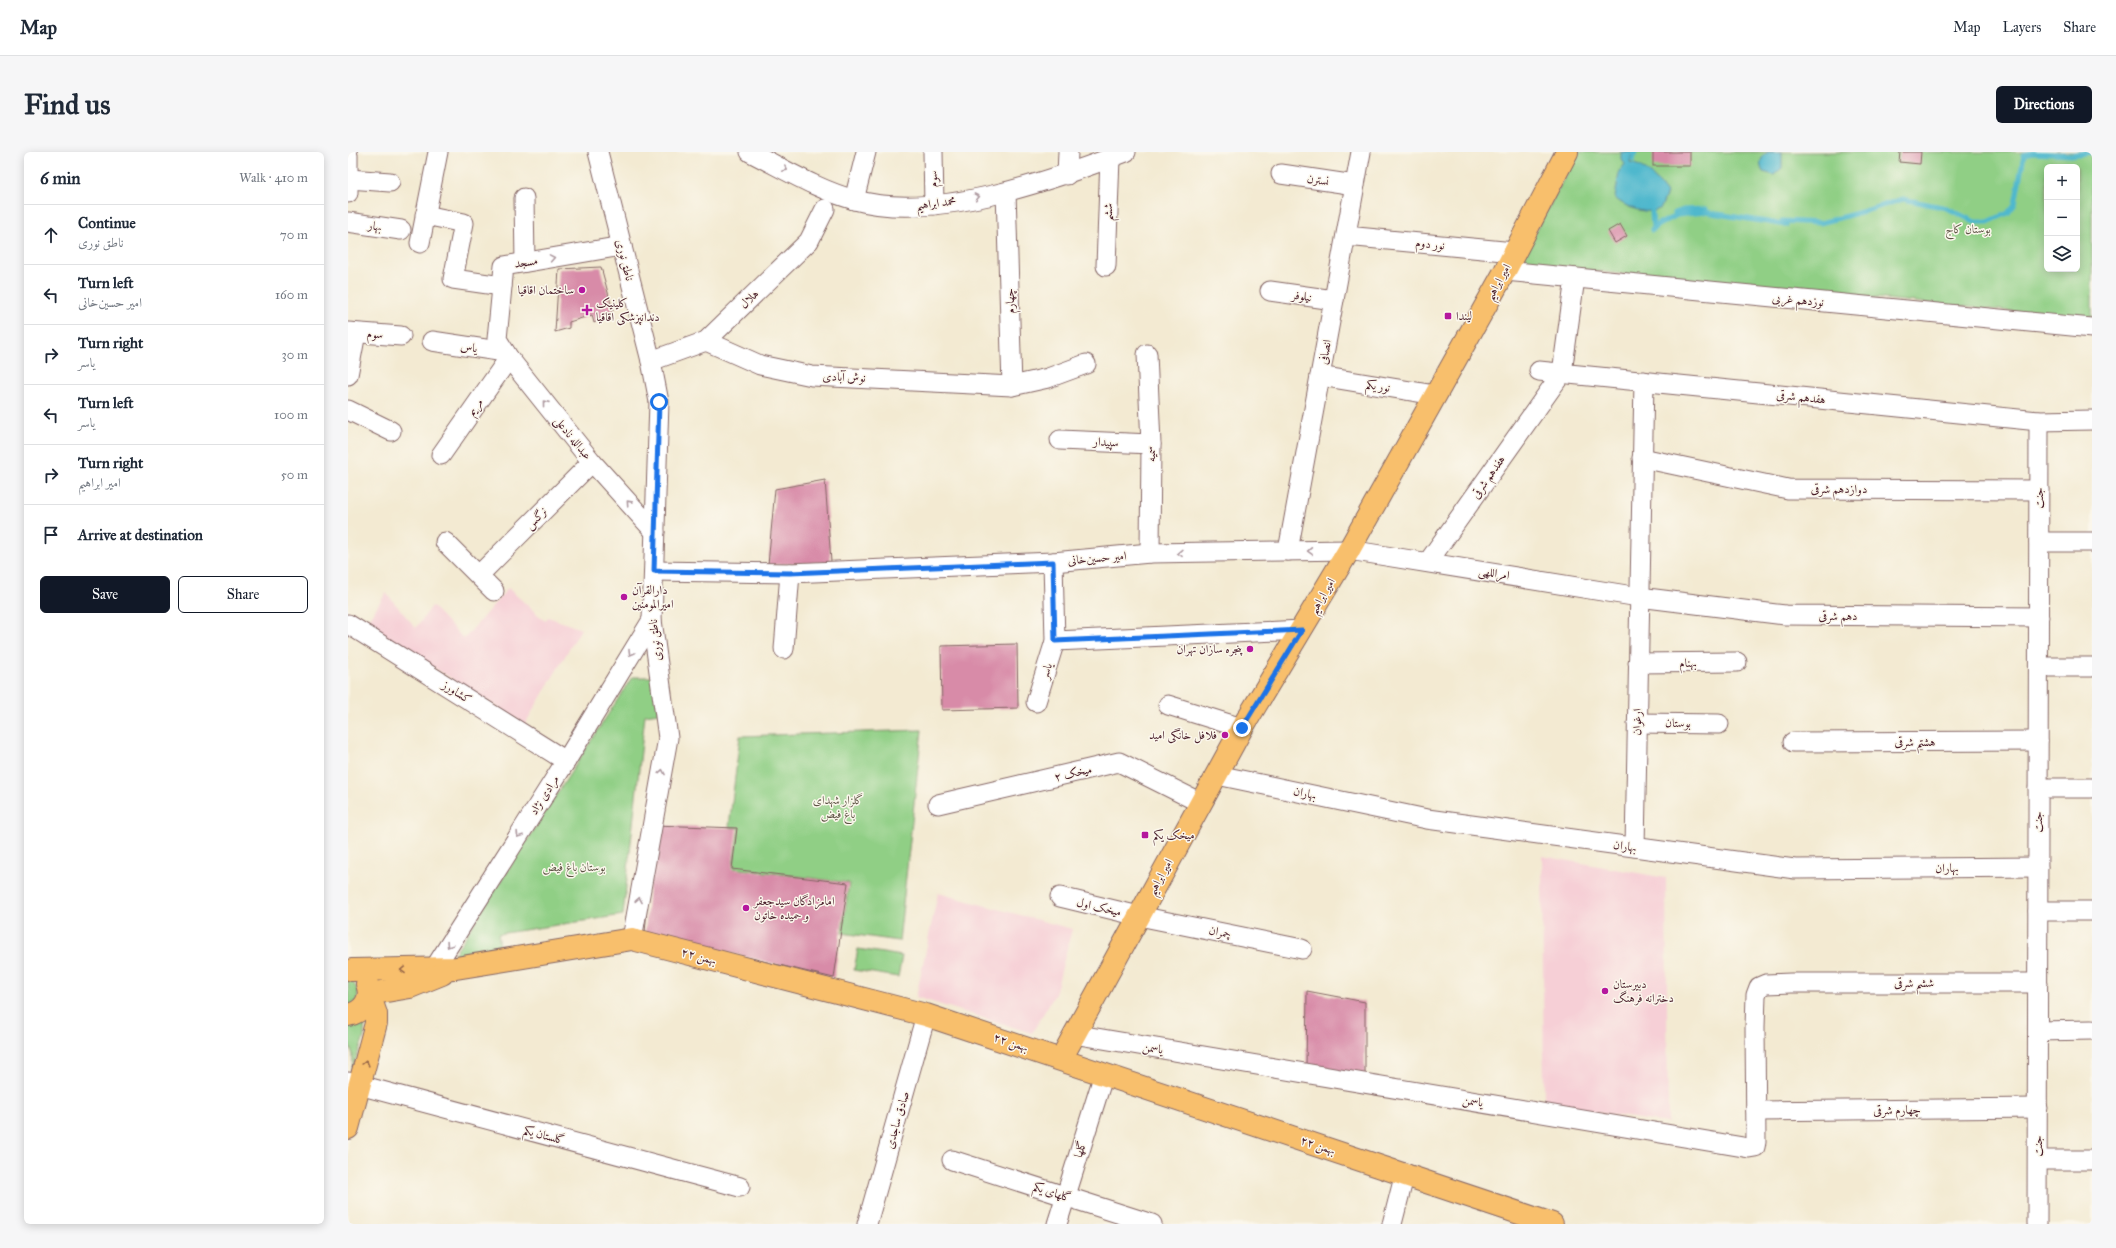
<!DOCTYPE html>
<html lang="en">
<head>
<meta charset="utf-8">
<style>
	:root { --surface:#fff; --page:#f6f6f7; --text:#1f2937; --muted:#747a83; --line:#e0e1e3; --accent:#111827 }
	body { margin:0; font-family:"IM FELL Great Primer",Amiri,serif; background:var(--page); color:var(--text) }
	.controls { position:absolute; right:12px; top:12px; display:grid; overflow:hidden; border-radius:6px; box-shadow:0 2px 10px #0003 }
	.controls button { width:36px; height:36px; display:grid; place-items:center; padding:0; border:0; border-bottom:1px solid var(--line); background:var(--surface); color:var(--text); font:20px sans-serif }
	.stop { position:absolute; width:12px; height:12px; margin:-9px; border:3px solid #1a73e8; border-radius:50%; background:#fff }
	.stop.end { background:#1a73e8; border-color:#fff; box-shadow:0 1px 4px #0008 }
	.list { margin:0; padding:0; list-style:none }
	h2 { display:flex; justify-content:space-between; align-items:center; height:52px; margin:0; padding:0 16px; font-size:17px }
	h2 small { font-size:13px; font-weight:400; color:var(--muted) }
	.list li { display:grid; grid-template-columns:26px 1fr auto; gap:12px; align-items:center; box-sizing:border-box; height:60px; padding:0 16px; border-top:1px solid var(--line) }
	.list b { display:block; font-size:15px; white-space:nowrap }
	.list p { margin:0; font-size:13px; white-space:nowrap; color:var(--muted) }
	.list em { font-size:13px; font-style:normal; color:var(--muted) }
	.actions { display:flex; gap:8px; padding:12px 16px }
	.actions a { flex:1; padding:9px 0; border:1px solid var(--accent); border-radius:6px; text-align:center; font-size:14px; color:var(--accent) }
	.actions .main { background:var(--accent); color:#fff }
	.icon { flex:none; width:22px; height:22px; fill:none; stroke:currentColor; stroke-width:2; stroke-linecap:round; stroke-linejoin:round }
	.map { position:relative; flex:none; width:1744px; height:1072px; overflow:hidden; border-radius:6px }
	header { display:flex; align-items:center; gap:24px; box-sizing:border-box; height:56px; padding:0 20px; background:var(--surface); border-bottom:1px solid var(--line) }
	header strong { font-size:19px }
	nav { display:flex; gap:22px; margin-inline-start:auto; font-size:14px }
	.intro { display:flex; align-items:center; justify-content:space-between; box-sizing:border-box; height:96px; padding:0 24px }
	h1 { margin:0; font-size:28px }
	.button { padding:10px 18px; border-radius:6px; background:var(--accent); color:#fff; font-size:14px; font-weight:700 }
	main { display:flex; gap:24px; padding:0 24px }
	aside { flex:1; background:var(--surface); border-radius:6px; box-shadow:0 2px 10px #0003 }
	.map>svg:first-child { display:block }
	.built { fill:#f6cfd6 }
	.green { fill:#90cf85; stroke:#6d7758; fill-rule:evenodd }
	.water { fill:#4fb8cd; stroke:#4c6c7c }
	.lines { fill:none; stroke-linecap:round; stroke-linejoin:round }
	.stream { stroke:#4fb8cd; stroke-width:5 }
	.building { fill:#d88ba8 }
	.minor-casing { stroke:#856665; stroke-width:21 }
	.major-casing { stroke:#856665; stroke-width:24 }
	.minor { stroke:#fff; stroke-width:19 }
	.major { stroke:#f8bf6c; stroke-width:22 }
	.oneway { stroke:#ae9aa0 }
	.oneway2 { stroke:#986748 }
	.route { stroke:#1a73e8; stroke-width:5 }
	.poi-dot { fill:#b5179e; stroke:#fbf7ec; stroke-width:1.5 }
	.labels { text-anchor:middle; stroke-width:3; stroke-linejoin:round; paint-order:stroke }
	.street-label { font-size:12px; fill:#4a1f2b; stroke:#fbf7ec }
	.park-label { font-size:12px; fill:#5f5446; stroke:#fbf7ec }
	.poi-label { font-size:12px; fill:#4a1f2b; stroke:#fbf7ec; text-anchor:start }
</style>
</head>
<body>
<header>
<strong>Map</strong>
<nav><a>Map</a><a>Layers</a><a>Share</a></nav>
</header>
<div class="intro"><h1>Find us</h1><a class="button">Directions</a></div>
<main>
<aside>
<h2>6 min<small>Walk · 410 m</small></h2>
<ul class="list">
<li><svg class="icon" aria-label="ahead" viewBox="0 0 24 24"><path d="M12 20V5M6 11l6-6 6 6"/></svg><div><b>Continue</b><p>ناطق نوری</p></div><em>70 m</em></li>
<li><svg class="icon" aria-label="left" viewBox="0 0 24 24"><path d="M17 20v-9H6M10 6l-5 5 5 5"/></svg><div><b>Turn left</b><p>امیر حسین‌خانی</p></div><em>160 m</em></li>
<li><svg class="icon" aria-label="right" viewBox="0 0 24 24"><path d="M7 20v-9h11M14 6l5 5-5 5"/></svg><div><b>Turn right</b><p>یاسر</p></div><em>30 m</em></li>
<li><svg class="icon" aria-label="left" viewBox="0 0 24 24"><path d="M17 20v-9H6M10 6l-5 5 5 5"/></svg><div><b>Turn left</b><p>یاسر</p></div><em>100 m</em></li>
<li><svg class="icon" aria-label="right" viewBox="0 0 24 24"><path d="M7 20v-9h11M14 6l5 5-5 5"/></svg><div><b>Turn right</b><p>امیر ابراهیم</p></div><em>50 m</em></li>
<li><svg class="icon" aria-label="arrive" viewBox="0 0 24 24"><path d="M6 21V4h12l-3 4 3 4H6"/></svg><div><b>Arrive at destination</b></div></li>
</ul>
<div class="actions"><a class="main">Save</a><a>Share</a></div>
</aside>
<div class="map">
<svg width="1744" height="1072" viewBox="0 0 1744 1072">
	<rect width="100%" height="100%" fill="#fbf7ec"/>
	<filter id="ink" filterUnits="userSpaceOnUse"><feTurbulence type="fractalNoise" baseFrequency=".025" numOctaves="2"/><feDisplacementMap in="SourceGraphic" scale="8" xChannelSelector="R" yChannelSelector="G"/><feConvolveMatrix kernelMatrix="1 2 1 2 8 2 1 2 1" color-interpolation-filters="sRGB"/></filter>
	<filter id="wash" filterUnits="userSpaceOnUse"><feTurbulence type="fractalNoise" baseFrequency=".012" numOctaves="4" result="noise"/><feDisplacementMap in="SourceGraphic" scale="16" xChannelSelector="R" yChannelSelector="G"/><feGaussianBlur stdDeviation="0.9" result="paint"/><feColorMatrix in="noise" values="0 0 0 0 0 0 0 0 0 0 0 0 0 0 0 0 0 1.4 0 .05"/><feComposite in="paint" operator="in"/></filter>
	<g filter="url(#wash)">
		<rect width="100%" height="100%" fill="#f3ead2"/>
		<g class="built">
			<polygon points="160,436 197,469 200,465 233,477 177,572 17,473 38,441 68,476 84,454 116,487"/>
			<polygon points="1194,704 1318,726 1320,971 1196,953"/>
			<polygon points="590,741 724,777 707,842 684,881 568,845"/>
		</g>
		<g class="green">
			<path d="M 1230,0 L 1744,0 L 1744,167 L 1182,113 L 1174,106 ZM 1699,15 L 1729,15 L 1729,117 L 1699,117 Z"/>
			<polygon points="284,525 308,525 311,561 297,563 275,763 150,782 152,794 105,804"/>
			<polygon points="574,578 551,789 494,781 501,731 385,716 391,676 381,675 392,584"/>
			<polygon points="510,797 554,804 550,825 506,818"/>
			<path d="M 0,826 C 10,832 16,850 0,853 Z"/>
			<polygon points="17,857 16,885 4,918 5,903 0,889 0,863"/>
		</g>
		<g class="water">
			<path d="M 1273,0 L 1284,0 L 1282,11 C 1297,13 1310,29 1319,41 L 1313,56 C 1300,64 1278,56 1267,46 L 1271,20 L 1277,12 L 1273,7 Z"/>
			<path d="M 1420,0 L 1434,0 L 1434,16 L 1426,23 L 1415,20 C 1410,11 1413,5 1420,0 Z"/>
		</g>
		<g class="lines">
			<g class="stream">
				<polyline points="1285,8 1287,0"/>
				<polyline points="1304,60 1305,76"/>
				<polyline points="1327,61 1335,58 1358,57"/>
				<polyline points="1434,69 1472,71 1517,59 1555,47 1599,56 1627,70 1640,70 1660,61 1667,52 1676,3 1684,1 1723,3 1744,0"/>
				<polyline points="1310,72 1310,73 1329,63 1357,60 1438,73"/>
				<polyline points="1304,78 1312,71"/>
			</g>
		</g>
		<g id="blocks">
			<g class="building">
				<rect x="1305" y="0" width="37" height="14"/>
				<polygon points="1552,0 1573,0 1572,12 1551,10"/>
				<polygon points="1272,72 1279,84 1267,91 1260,79"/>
				<polygon points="253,115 265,159 246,171 244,163 221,170 221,176 207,180 211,117"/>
				<polygon points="477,328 483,410 420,413 427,337"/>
				<polygon points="669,492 670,556 594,558 593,494"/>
				<polygon points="306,673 389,676 384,717 500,731 486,826 297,781"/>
				<polygon points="959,839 1017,850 1017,930 958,918"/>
			</g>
		</g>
	</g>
	<g filter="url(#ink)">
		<use href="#blocks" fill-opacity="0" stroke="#856665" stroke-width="1"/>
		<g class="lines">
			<defs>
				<g id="minor">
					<polyline points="250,0 303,209 311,250 304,468 320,586 284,787"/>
					<path d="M 402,0 C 436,17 470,38 507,48 C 586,70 703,29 778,0"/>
					<polyline points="585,0 586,53"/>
					<polyline points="0,3 0,41"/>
					<polyline points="933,22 1007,33"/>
					<polyline points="719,23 720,0"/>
					<polyline points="1,27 42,30"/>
					<polyline points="176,46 177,110"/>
					<polyline points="506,48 518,0"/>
					<polyline points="77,63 116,71 105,127 154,134"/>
					<polyline points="0,70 53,78"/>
					<polyline points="998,84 1166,100"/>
					<polyline points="72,91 90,0"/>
					<polyline points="274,94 156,114 149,187 161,206 244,310 307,380"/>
					<polyline points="758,114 762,6"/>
					<polyline points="1157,119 1744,176"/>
					<polyline points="922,139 986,148"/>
					<polyline points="0,180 53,184"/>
					<polyline points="84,189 157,200"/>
					<polyline points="358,189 412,213 464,224 664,234 658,40"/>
					<polyline points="799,202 803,292 802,401"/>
					<polyline points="303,209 358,189 461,89 477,57"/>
					<polyline points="1191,219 1691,269 1744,268"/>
					<polyline points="0,223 8,181"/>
					<polyline points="972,224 1087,243"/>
					<polyline points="664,234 700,226 738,212"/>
					<polyline points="0,258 43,279"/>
					<polyline points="712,288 803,292"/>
					<polyline points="93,303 161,206"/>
					<polyline points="1294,306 1440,337 1691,338"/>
					<polyline points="97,390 146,439"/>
					<polyline points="1691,390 1744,390"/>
					<polyline points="940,399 1013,0"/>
					<polyline points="1080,410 1214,221 1227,126"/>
					<polyline points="306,419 442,421 705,410 802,401 1001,398 1291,445 1437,463 1691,465"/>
					<polyline points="131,423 244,310"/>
					<polyline points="0,472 218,609"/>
					<polyline points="707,489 954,478"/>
					<polyline points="436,497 442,421"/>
					<polyline points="1290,511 1389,510"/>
					<polyline points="1691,515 1744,515"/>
					<polyline points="688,550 707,489 705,410"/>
					<polyline points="820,553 894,576"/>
					<polyline points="1289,571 1371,572"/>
					<polyline points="1445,590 1690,589"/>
					<polyline points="869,623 1079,667 1447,717 1690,715"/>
					<polyline points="1690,636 1744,636"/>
					<polyline points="590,652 771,610 853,651"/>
					<polyline points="1287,695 1296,229"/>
					<polyline points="712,745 791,764 954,797"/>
					<polyline points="1690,759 1744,759"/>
					<polyline points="86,817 218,609 304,468"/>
					<polyline points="1690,879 1744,878"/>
					<polyline points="725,882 1401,996 1407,995 1408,990 1407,875 1408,843 1411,835 1418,832 1443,831 1690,831"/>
					<polyline points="0,930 392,1035"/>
					<polyline points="1408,959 1690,956"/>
					<polyline points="604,1008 804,1072"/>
					<polyline points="1690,1008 1744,1008"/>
					<polyline points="519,1072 578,863"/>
					<polyline points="709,1072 756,922"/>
					<polyline points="1044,1072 1057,1021"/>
					<polyline points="1689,1072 1691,269"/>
				</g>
				<g id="major">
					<polyline points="4,818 108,816 284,787 578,863 1204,1072"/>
					<path d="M 0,863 C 15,860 25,847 19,832"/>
					<polyline points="713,907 894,576 1001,398 1157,119 1219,0"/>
					<polyline points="0,976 28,871 28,862 21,842 62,835 94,822"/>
				</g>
			</defs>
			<use href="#minor" class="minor-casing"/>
			<use href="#major" class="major-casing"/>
			<use href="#minor" class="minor"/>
			<use href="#major" class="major"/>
		</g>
		<defs><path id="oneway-chevron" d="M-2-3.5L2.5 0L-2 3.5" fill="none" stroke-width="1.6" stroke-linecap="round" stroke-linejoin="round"/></defs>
		<g class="oneway">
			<use href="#oneway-chevron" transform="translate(437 17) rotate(27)"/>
			<use href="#oneway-chevron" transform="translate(629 45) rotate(-11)"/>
			<use href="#oneway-chevron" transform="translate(204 106) rotate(-10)"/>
			<use href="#oneway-chevron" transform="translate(197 251) rotate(-129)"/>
			<use href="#oneway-chevron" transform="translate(281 351) rotate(-132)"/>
			<use href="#oneway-chevron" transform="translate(962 399) rotate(178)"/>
			<use href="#oneway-chevron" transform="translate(832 401) rotate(179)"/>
			<use href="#oneway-chevron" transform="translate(283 501) rotate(121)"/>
			<use href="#oneway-chevron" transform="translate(314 620) rotate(-80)"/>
			<use href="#oneway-chevron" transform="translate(171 683) rotate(122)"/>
			<use href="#oneway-chevron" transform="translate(291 748) rotate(-80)"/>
			<use href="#oneway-chevron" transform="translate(101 793) rotate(122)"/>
		</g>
		<g class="oneway2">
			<use href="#oneway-chevron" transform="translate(55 818) rotate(179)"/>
			<use href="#oneway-chevron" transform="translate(18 911) rotate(-75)"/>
		</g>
	</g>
	<g class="lines" filter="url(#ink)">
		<polyline class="route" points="311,250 306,419 442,421 705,410 707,489 954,478 894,576"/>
	</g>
	<g class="poi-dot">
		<circle cx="234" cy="138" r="4"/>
		<path d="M237 152h4v4h4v4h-4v4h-4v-4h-4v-4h4z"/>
		<rect x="1096" y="160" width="8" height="8" rx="2"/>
		<circle cx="276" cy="445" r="4"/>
		<circle cx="902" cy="497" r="4"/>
		<circle cx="877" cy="583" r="4"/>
		<rect x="793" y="679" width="8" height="8" rx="2"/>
		<circle cx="398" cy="756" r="4"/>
		<circle cx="1257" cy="839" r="4"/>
	</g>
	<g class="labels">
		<g class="street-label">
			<text transform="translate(585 27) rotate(-90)" y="4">سوم</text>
			<text transform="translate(970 28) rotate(9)" y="4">نسترن</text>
			<text transform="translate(588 51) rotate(-7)" y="4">محمد ابراهیم</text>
			<text transform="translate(760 60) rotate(-88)" y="4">ششم</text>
			<text transform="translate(27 74) rotate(9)" y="4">بهار</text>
			<text transform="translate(1082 92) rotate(6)" y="4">نور دوم</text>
			<text transform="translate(277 108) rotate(76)" y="4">ناطق نوری</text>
			<text transform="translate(178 110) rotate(-10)" y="4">مسجد</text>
			<text transform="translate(1150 130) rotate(-61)" y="4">امیر ابراهیم</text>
			<text transform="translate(954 144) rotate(8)" y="4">نیلوفر</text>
			<text transform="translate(401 147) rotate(-44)" y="4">هلال</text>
			<text transform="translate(1450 148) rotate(5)" y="4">نوزدهم غربی</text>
			<text transform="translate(662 149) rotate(-92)" y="4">چهارم</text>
			<text transform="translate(27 182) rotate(4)" y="4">سوم</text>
			<text transform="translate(121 195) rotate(9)" y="4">یاس</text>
			<text transform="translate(977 200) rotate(-80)" y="4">انصافی</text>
			<text transform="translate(496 225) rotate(2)" y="4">نوش آبادی</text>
			<text transform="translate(1030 234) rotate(9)" y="4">نور یکم</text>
			<text transform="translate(1453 245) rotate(6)" y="4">هفدهم شرقی</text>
			<text transform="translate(127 255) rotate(-55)" y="4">مریم</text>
			<text transform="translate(225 286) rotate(51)" y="4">عبدالله نادعلی</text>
			<text transform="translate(758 290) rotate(3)" y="4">سپیدار</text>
			<text transform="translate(803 302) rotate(-90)" y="4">سمیه</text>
			<text transform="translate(1140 325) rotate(-55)" y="4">هفدهم شرقی</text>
			<text x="1491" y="341">دوازدهم شرقی</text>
			<text transform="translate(1691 346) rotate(-90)" y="4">جنت</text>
			<text transform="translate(188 366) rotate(-45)" y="4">نرگس</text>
			<text transform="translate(749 406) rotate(-5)" y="4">امیر حسین‌خانی</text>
			<text transform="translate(1146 421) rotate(9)" y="4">امراللهی</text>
			<text transform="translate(974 444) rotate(-60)" y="4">امیر ابراهیم</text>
			<text x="1490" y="468">دهم شرقی</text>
			<text transform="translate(307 488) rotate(-96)" y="4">ناطق نوری</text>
			<text transform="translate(1340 511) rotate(-1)" y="4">بهنام</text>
			<text transform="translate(698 519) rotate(-73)" y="4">یاسر</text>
			<text transform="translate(109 540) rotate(32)" y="4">کشاورز</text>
			<text transform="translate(1289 570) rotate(-89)" y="4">ارغوان</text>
			<text transform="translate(1330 571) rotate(1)" y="4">بوستان</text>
			<text x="1567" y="594">هشتم شرقی</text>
			<text transform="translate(725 621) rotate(-13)" y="4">میخک ۲</text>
			<text transform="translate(957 641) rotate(12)" y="4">بهاران</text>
			<text transform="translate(196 643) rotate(-58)" y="4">مرادی نژاد</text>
			<text transform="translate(1690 670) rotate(-90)" y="4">جنت</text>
			<text transform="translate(1277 694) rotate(8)" y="4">بهاران</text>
			<text x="1599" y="720">بهاران</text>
			<text transform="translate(812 725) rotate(-61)" y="4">امیر ابراهیم</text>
			<text transform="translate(751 755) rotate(13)" y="4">میخک اول</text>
			<text transform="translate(872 780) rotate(11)" y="4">چمران</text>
			<text transform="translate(351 804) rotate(15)" y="4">۲۲ بهمن</text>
			<text x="1566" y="835">ششم شرقی</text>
			<text transform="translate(663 890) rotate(18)" y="4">۲۲ بهمن</text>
			<text transform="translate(805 896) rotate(10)" y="4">یاسمن</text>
			<text transform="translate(1125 949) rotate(10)" y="4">یاسمن</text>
			<text transform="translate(1549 958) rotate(-1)" y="4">چهارم شرقی</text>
			<text transform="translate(549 968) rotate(-74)" y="4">صادق ساجدی</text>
			<text transform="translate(196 983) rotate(15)" y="4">گلستان یکم</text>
			<text transform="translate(970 993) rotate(18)" y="4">۲۲ بهمن</text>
			<text transform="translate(1690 994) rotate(-90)" y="4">جنت</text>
			<text transform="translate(732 997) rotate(-73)" y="4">گلها</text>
			<text transform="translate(704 1040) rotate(18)" y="4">گلهای یکم</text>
		</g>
		<g class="park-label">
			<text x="1620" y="81">بوستان کاج</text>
			<text x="490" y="652">گلزار شهدای<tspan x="490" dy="14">باغ فیض</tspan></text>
			<text x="226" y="719">بوستان باغ فیض</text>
		</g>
		<g class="poi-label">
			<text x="226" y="142" text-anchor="end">ساختمان اقاقیا</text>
			<text x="248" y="155">کلینیک<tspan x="248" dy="14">دندانپزشکی اقاقیا</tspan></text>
			<text x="1108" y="168">لیندا</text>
			<text x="284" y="442">دارالقرآن<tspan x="284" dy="14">امیرالمومنین</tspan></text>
			<text x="894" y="501" text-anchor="end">پنجره سازان تهران</text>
			<text x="869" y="587" text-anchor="end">فلافل خانگی امید</text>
			<text x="805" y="687">میخک یکم</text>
			<text x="406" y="753">امامزادگان سیدجعفر<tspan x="406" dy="14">و حمیده خاتون</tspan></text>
			<text x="1265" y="836">دبیرستان<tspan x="1265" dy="14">دخترانه فرهنگ</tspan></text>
		</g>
	</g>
</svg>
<div class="controls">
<button>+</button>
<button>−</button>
<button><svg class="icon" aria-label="layers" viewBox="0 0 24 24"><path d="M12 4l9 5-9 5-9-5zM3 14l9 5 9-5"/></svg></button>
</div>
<div class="stop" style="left:311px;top:250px"></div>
<div class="stop end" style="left:894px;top:576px"></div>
</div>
</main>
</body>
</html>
